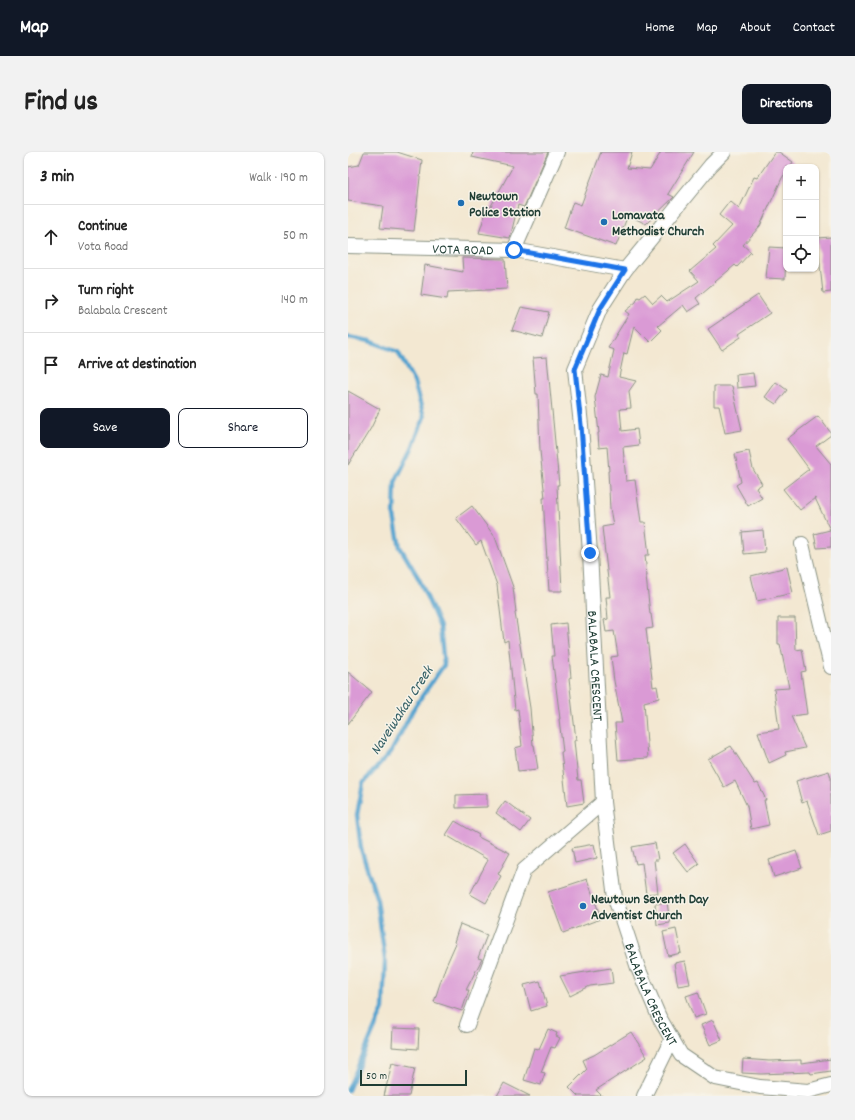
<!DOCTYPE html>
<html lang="en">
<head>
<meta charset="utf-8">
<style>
	:root { --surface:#fff; --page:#f2f2f2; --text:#222; --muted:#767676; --line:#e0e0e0; --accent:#111827 }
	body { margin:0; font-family:Dekko,sans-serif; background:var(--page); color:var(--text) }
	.controls { position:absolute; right:12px; top:12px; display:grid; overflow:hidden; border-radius:8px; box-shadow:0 1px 3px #0004 }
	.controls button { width:36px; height:36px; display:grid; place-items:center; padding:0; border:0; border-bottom:1px solid var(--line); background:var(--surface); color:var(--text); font:20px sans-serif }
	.scale { position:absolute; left:12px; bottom:10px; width:107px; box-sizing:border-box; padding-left:4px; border:2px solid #1f3d34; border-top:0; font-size:11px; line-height:14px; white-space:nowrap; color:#1f3d34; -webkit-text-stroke:3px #f7f3e8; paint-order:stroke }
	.stop { position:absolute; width:12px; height:12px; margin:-9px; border:3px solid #1a73e8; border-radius:50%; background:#fff }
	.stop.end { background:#1a73e8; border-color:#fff; box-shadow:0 1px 4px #0008 }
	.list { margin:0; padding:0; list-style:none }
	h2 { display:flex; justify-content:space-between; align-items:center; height:52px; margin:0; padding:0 16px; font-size:17px }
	h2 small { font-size:13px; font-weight:400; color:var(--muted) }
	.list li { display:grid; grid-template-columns:26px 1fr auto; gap:12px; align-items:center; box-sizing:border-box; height:64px; padding:0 16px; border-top:1px solid var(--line) }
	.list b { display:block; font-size:15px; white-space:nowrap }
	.list p { margin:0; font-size:13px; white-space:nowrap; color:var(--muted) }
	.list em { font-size:13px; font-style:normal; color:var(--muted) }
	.actions { display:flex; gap:8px; padding:12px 16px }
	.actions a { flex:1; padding:9px 0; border:1px solid var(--accent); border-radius:8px; text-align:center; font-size:14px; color:var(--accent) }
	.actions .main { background:var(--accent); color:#fff }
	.icon { flex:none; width:22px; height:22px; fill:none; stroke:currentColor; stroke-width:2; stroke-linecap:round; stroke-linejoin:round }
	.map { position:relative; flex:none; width:483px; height:944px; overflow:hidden; border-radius:8px }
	header { display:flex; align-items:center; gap:24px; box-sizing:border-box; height:56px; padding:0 20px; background:var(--accent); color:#fff }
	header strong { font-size:19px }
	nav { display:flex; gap:22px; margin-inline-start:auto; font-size:14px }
	.intro { display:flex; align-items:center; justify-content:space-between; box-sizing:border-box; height:96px; padding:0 24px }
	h1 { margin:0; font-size:28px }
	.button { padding:10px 18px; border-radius:8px; background:var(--accent); color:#fff; font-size:14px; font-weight:700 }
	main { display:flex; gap:24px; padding:0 24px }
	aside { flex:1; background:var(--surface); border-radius:8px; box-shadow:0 1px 3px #0004 }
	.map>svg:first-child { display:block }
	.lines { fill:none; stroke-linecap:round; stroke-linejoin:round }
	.stream { stroke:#55a3cf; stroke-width:4.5 }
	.building { fill:#da9ad5 }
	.minor-casing { stroke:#899283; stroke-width:16 }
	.minor { stroke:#fff; stroke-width:14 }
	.route { stroke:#1a73e8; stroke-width:5 }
	.poi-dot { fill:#1f6fb2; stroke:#f7f3e8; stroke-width:1.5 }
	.labels { text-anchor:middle; stroke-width:3; stroke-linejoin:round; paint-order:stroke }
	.poi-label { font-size:14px; font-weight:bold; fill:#1f3d34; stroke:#f7f3e8; text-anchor:start }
	.street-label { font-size:14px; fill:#1f3d34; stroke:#f7f3e8 }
	.water-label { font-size:15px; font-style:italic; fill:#2f5c62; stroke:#f7f3e8 }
</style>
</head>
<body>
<header>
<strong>Map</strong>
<nav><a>Home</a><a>Map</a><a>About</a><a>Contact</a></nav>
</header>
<div class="intro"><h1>Find us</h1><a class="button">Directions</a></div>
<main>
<aside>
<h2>3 min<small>Walk · 190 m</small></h2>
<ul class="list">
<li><svg class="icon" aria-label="ahead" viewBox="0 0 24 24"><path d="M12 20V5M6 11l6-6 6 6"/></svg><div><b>Continue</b><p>Vota Road</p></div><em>50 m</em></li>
<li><svg class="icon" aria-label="right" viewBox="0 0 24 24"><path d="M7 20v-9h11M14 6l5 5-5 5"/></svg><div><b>Turn right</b><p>Balabala Crescent</p></div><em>140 m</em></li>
<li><svg class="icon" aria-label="arrive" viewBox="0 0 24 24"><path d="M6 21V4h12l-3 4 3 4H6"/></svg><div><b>Arrive at destination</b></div></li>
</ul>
<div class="actions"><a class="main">Save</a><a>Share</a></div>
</aside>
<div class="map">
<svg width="483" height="944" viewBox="0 0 483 944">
	<rect width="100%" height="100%" fill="#f7f3e8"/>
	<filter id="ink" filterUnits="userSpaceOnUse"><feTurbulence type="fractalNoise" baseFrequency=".025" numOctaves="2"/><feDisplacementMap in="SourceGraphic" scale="8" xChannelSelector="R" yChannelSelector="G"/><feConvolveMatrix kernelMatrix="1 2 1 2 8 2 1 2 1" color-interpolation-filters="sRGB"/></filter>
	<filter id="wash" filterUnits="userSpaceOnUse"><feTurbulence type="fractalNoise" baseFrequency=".012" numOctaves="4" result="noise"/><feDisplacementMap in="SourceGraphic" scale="16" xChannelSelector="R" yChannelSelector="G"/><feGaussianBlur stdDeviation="0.9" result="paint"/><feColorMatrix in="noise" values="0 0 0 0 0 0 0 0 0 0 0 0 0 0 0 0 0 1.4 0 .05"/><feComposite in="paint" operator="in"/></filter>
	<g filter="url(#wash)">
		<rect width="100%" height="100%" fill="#f3e8d2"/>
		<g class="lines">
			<polyline class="stream" points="0,185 22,189 50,200 66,230 76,265 64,296 47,330 46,364 52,395 71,427 92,475 96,513 67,554 43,600 15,631 9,663 13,697 29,748 37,808 35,857 0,938"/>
		</g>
		<g id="blocks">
			<g class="building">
				<polygon points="16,0 49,0 74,8 66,79 32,76 35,54 0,49 0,15 11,13"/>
				<polygon points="125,0 200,0 176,55 170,53 162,86 131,81 137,63 138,63 165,14 124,5"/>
				<polygon points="253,0 284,0 279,16 302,18 313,0 346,0 320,42 326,45 298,72 280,63 268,94 216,76 225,50 233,53"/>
				<polygon points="427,0 431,0 445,10 442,15 438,15 438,20 434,26 412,74 395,93 403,100 389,115 387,113 348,146 352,152 340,160 335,153 310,174 314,178 302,190 286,174 279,202 276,201 271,225 288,229 281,239 283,256 272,257 274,279 289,277 291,293 275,295 278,329 287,328 293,370 297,370 301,403 297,403 299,424 298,424 302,462 303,462 305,476 298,477 305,535 309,534 311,546 296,550 300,606 270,608 267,571 274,571 266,529 263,505 270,504 266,479 258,480 256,468 260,467 258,445 262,445 254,375 265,373 262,357 260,319 261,319 259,295 251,296 250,281 251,281 247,245 253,223 260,225 266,198 260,196 281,162 277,159 288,150 290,145 292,146 297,142 305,151 313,144 319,150 351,129 342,119 368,97 365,94 384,74 371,63 382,49 391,57 406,25 409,26"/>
				<polygon points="483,85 483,140 475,141 469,86"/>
				<polygon points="421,95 438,96 437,127 418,126"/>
				<polygon points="114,106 157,107 159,137 100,140 99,147 73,143 77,113 115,120"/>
				<polygon points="410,143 422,161 391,182 393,185 374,198 360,177"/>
				<polygon points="173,155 201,160 194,186 164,178"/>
				<polygon points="199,205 211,333 209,333 214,439 201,439 195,346 197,346 192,299 190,242 188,242 185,206"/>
				<polygon points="405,221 407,234 389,236 388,223"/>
				<polygon points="428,230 439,238 428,252 417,245"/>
				<polygon points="366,234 384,234 394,278 377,281 371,254 366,254"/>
				<polygon points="0,239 32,257 23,276 0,313"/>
				<polygon points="470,264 483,281 483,283 468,294 483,312 483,395 469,396 466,382 482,378 467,346 452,358 435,337 461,317 439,287"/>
				<polygon points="401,299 405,317 414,332 408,336 414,346 400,354 388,333 393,330 387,302"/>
				<polygon points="124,354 147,385 165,435 168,460 167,461 182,556 185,593 186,593 190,617 170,619 167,596 174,594 170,557 167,558 160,488 156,490 149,433 133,389 128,393 108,366"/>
				<polygon points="415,378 417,400 396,402 394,380"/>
				<polygon points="439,415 445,441 409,449 403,424"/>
				<polygon points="430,466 447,466 448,498 454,497 458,519 453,520 459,562 443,564 457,596 437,600 438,603 421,611 410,580 431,577 426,537 441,536 432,492 430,492"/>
				<polygon points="218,471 223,526 221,527 228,588 226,589 230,628 233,628 236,651 219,654 213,600 215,600 211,567 212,567 204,504 206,504 203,473"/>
				<polygon points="0,520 24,540 0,572"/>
				<polygon points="383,594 407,632 410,631 418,648 416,648 421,673 403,677 399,654 387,629 376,635 360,607"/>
				<polygon points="481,619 483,626 483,679 471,683 459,649 454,651 448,629"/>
				<polygon points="139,642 139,655 108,656 108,643"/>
				<polygon points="157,649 182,668 173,680 148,661"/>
				<polygon points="107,669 131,683 130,685 162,701 150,722 153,724 138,751 122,742 140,708 98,683"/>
				<polygon points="307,691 310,708 306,708 310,741 298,742 294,711 288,712 284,695"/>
				<polygon points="246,692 249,706 227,711 224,696"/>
				<polygon points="337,692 351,712 340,720 325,701"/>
				<polygon points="448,699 454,716 426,725 421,708"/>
				<polygon points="239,727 252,763 252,767 215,781 200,740"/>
				<polygon points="319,750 322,771 309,773 307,752"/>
				<polygon points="112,772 139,783 130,806 134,807 118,838 121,838 114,859 86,850 97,816 108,791 106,790"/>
				<polygon points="328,777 333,801 320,804 315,780"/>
				<polygon points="337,809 342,832 330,834 326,811"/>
				<polygon points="263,816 265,831 242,834 222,844 212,824"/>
				<polygon points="192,829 199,854 183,859 176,833"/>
				<polygon points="350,840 358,862 346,866 338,844"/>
				<polygon points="365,868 374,888 362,893 353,873"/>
				<polygon points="45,876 71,877 70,897 44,895"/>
				<polygon points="200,877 209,881 208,884 212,886 207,896 203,895 193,920 197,921 193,933 176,928 186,896 191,897"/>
				<polygon points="283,880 299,905 248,938 254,944 230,944 221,935 239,917 235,908 246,903"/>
				<polygon points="395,907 421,909 453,908 453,911 483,907 483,919 463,922 462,920 413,922 394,921"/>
				<polygon points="44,911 67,916 61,944 36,944"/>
				<polygon points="156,931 182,944 149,944"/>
			</g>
		</g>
	</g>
	<g filter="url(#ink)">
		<use href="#blocks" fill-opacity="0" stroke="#899283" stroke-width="1"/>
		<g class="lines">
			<defs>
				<g id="minor">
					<path id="s1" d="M 376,0 L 363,13 L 277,118 L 252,157 L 227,217 L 233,273 L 242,401 L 255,650 L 267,746 L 290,816 L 311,865 L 333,903 L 367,926 L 412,935 L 460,939 L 483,933"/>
					<path id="s2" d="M 0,94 L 166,98 L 277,118"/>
					<polyline points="166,98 209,0"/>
					<polyline points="454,392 483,515"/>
					<polyline points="119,873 176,718 255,650"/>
					<polyline points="296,944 324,887"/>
				</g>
			</defs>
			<use href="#minor" class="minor-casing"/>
			<use href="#minor" class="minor"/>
		</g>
	</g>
	<g class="lines" filter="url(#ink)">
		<polyline class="route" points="166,98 277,118 252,157 227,217 233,273 242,401"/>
	</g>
	<g class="poi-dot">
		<circle cx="113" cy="51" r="4"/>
		<circle cx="256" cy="70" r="4"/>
		<circle cx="235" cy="754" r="4"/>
	</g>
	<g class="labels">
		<g class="poi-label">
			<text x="121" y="48">Newtown<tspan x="121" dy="16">Police Station</tspan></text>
			<text x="264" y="67">Lomavata<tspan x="264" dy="16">Methodist Church</tspan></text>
			<text x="243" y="751">Newtown Seventh Day<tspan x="243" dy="16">Adventist Church</tspan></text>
		</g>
		<g class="street-label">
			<text dy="5" stroke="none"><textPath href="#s2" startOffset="115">VOTA ROAD</textPath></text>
			<text dy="5" stroke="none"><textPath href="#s1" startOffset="563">BALABALA CRESCENT</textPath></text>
			<text dy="5" stroke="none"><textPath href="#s1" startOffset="899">BALABALA CRESCENT</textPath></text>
		</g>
		<g class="water-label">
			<text transform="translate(53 558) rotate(-57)" y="5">Naveiwakau Creek</text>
		</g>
	</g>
</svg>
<div class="controls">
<button>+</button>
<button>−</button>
<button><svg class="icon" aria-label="locate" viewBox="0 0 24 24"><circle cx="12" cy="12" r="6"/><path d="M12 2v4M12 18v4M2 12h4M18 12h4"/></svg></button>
</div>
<div class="scale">50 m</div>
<div class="stop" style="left:166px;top:98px"></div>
<div class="stop end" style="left:242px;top:401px"></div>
</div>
</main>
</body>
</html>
